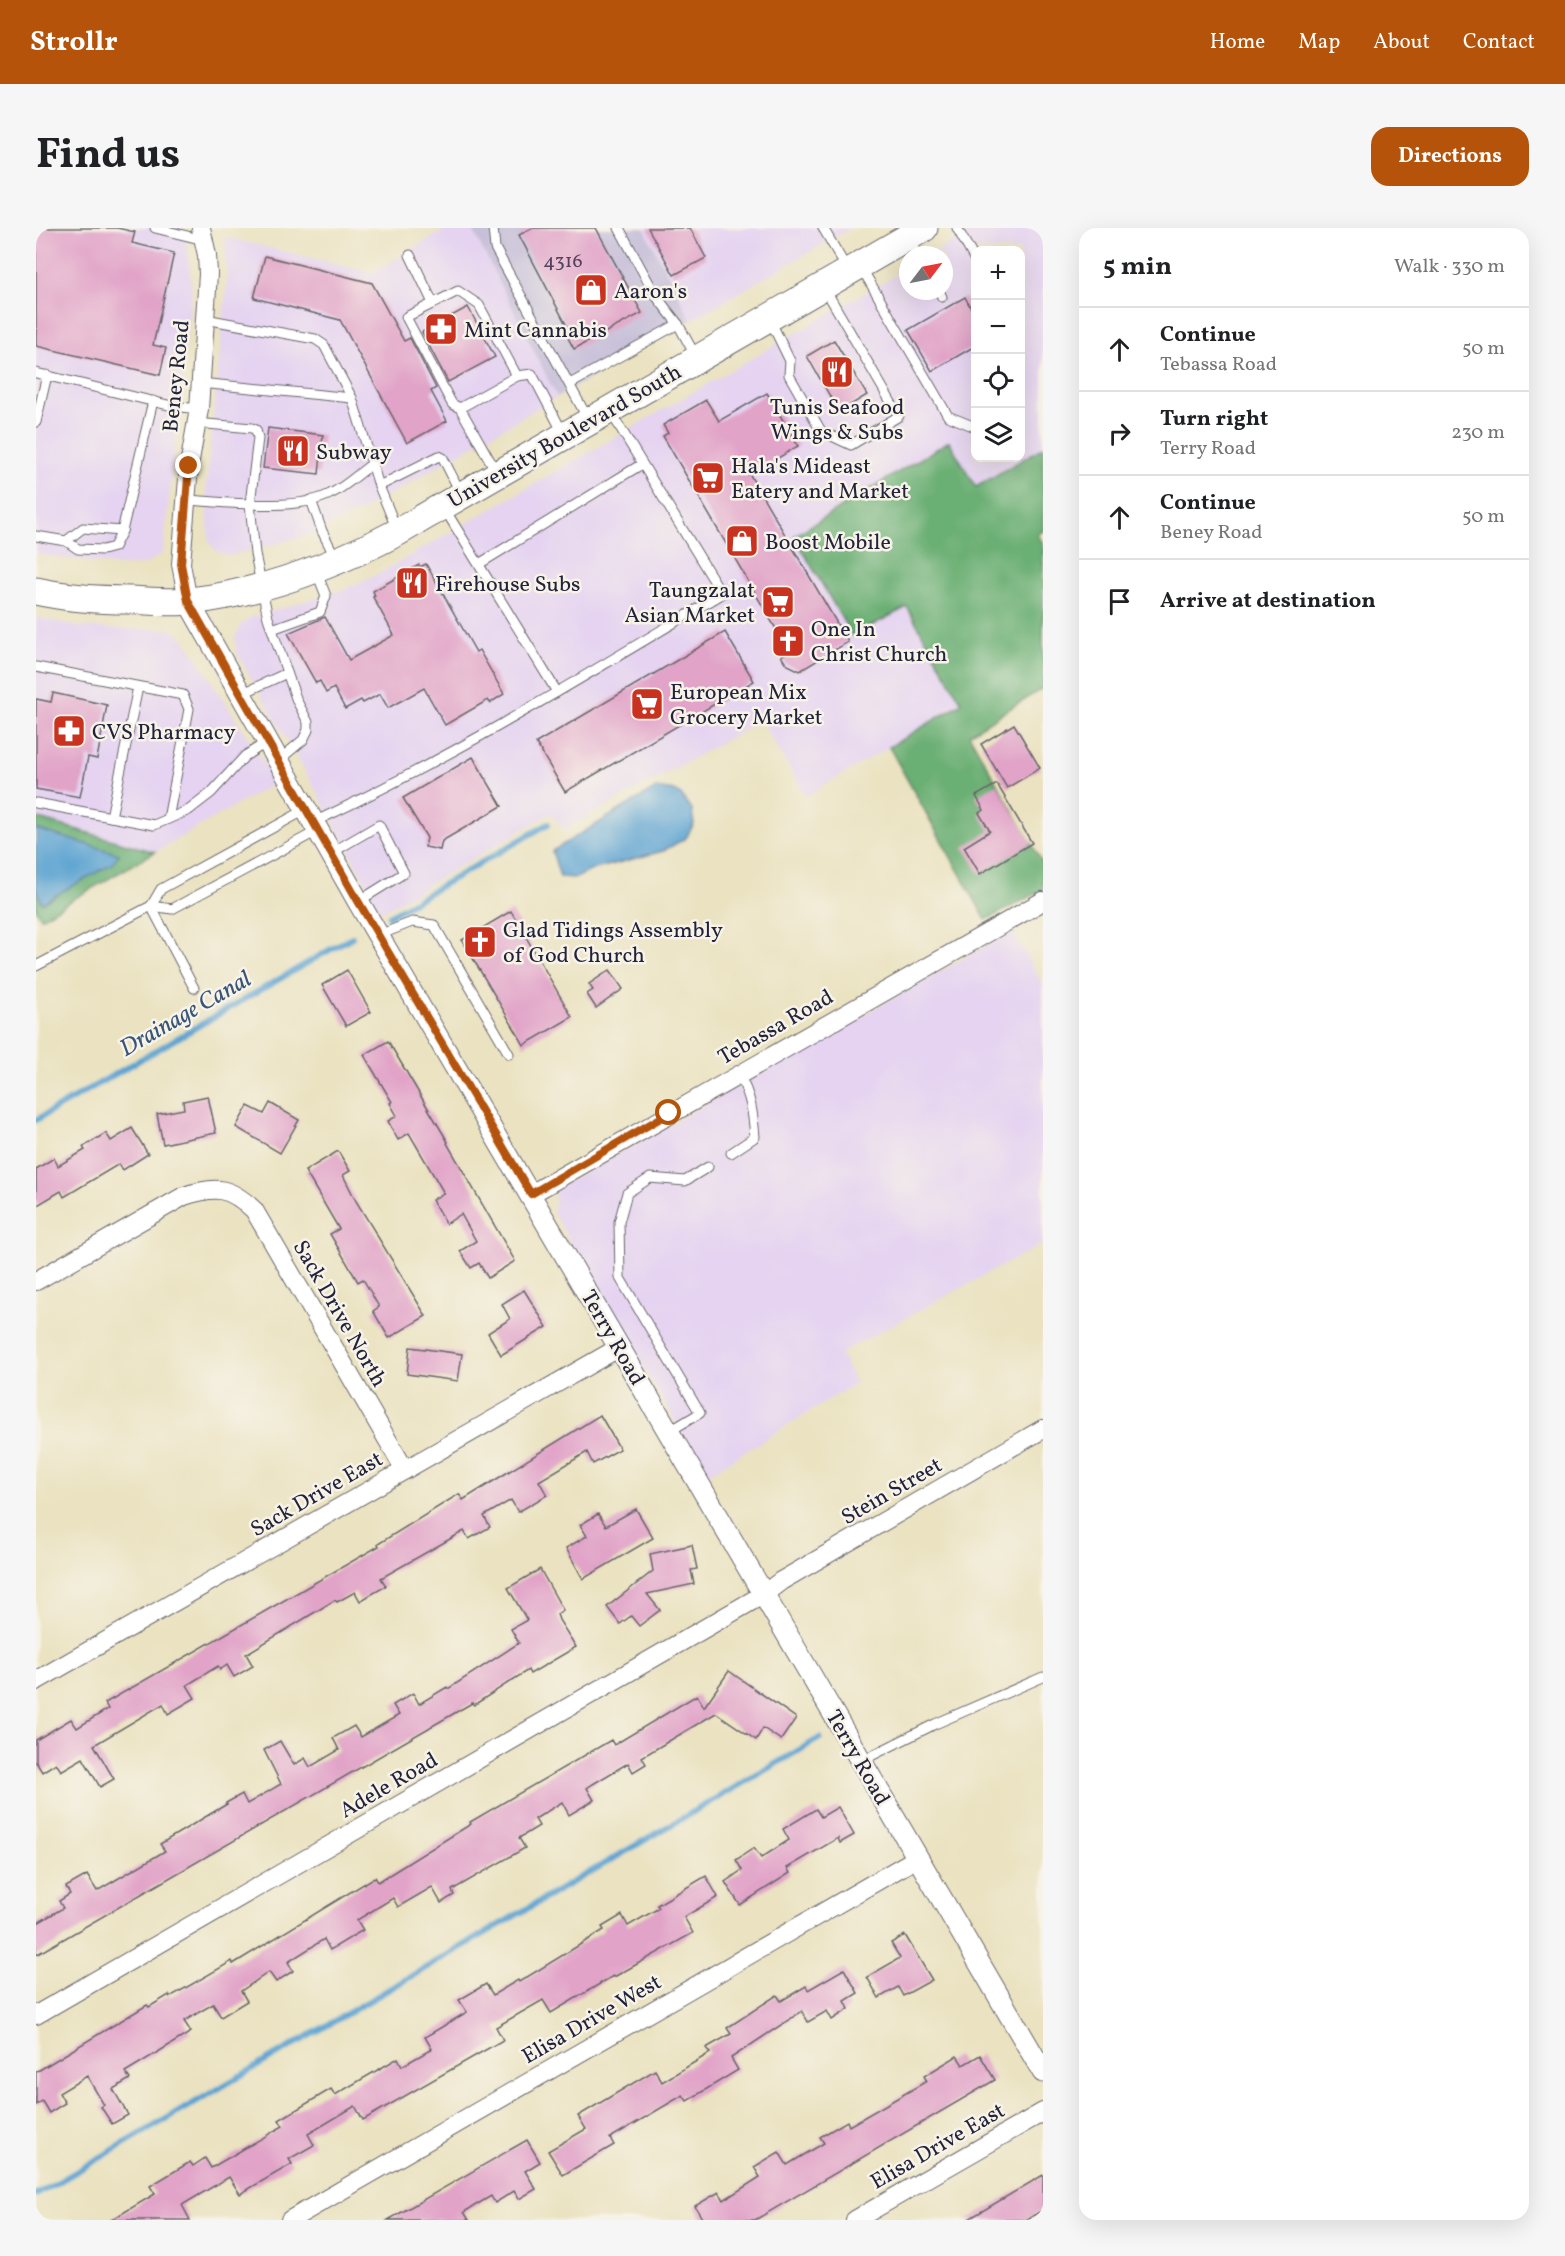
<!DOCTYPE html>
<html lang="en">
<head>
<meta charset="utf-8">
<style>
	:root { --surface:#fff; --page:#f6f6f6; --text:#202124; --muted:#757577; --line:#e0e0e0; --accent:#b45309 }
	body { margin:0; font-family:Vollkorn,serif; background:var(--page); color:var(--text) }
	.controls { position:absolute; right:18px; top:18px; display:grid; overflow:hidden; border-radius:12px; box-shadow:0 6px 24px #0002 }
	.controls button { width:54px; height:54px; display:grid; place-items:center; padding:0; border:0; border-bottom:2px solid var(--line); background:var(--surface); color:var(--text); font:30px sans-serif }
	.compass { position:absolute; left:863px; top:18px; width:54px; height:54px; border-radius:50%; background:var(--surface); box-shadow:0 6px 24px #0002; rotate:58deg }
	.stop { position:absolute; width:18px; height:18px; margin:-14px; border:4px solid #b45309; border-radius:50%; background:#fff }
	.stop.end { background:#b45309; border-color:#fff; box-shadow:0 2px 6px #0008 }
	.list { margin:0; padding:0; list-style:none }
	h2 { display:flex; justify-content:space-between; align-items:center; height:78px; margin:0; padding:0 24px; font-size:26px }
	h2 small { font-size:20px; font-weight:400; color:var(--muted) }
	.list li { display:grid; grid-template-columns:39px 1fr auto; gap:18px; align-items:center; box-sizing:border-box; height:84px; padding:0 24px; border-top:2px solid var(--line) }
	.list b { display:block; font-size:22px; white-space:nowrap }
	.list p { margin:0; font-size:20px; white-space:nowrap; color:var(--muted) }
	.list em { font-size:20px; font-style:normal; color:var(--muted) }
	.icon { flex:none; width:33px; height:33px; fill:none; stroke:currentColor; stroke-width:2; stroke-linecap:round; stroke-linejoin:round }
	.map { position:relative; flex:none; width:1007px; height:1992px; overflow:hidden; border-radius:18px }
	header { display:flex; align-items:center; gap:36px; box-sizing:border-box; height:84px; padding:0 30px; background:var(--accent); color:#fff }
	header strong { font-size:28px }
	nav { display:flex; gap:33px; margin-inline-start:auto; font-size:21px }
	.intro { display:flex; align-items:center; justify-content:space-between; box-sizing:border-box; height:144px; padding:0 36px }
	h1 { margin:0; font-size:42px }
	.button { padding:15px 27px; border-radius:18px; background:var(--accent); color:#fff; font-size:21px; font-weight:700 }
	main { display:flex; gap:36px; padding:0 36px }
	aside { flex:1; background:var(--surface); border-radius:18px; box-shadow:0 6px 24px #0002 }
	.map>svg:first-child { display:block }
	.built { fill:#e5d3f1; fill-rule:evenodd }
	.industrial { fill:#c7c0d9 }
	.forest { fill:#6baf73; stroke:#466857; stroke-width:1.5 }
	.water { fill:#5aa2d1; stroke:#3e6286; stroke-width:1.5 }
	.lines { fill:none; stroke-linecap:round; stroke-linejoin:round }
	.stream { stroke:#5aa2d1; stroke-width:6 }
	.building { fill:#e1a3c8 }
	.service-casing { stroke:#68656a; stroke-width:11 }
	.minor-casing { stroke:#68656a; stroke-width:20 }
	.tertiary-casing { stroke:#68656a; stroke-width:23 }
	.primary-casing { stroke:#68656a; stroke-width:29 }
	.service { stroke:#fff; stroke-width:9 }
	.minor { stroke:#fff; stroke-width:18 }
	.tertiary { stroke:#fff; stroke-width:21 }
	.primary { stroke:#fff; stroke-width:27 }
	.route { stroke:#b45309; stroke-width:8 }
	.labels { text-anchor:middle; stroke-width:5; stroke-linejoin:round; paint-order:stroke }
	.number-label { font-size:20px; fill:#52425e }
	.poi-label { font-size:22px; fill:#22223b; stroke:#f7f3e8; text-anchor:start }
	.street-label { font-size:22px; fill:#22223b; stroke:#f7f3e8 }
	.water-label { font-size:24px; font-style:italic; fill:#385577; stroke:#f7f3e8 }
</style>
</head>
<body>
<header>
<strong>Strollr</strong>
<nav><a>Home</a><a>Map</a><a>About</a><a>Contact</a></nav>
</header>
<div class="intro"><h1>Find us</h1><a class="button">Directions</a></div>
<main>
<div class="map">
<svg width="1007" height="1992" viewBox="0 0 1007 1992">
	<rect width="100%" height="100%" fill="#f7f3e8"/>
	<filter id="ink" filterUnits="userSpaceOnUse"><feTurbulence type="fractalNoise" baseFrequency=".0167" numOctaves="2"/><feDisplacementMap in="SourceGraphic" scale="12" xChannelSelector="R" yChannelSelector="G"/><feConvolveMatrix kernelMatrix="1 2 1 2 8 2 1 2 1" color-interpolation-filters="sRGB"/></filter>
	<filter id="wash" filterUnits="userSpaceOnUse"><feTurbulence type="fractalNoise" baseFrequency=".008" numOctaves="4" result="noise"/><feDisplacementMap in="SourceGraphic" scale="24" xChannelSelector="R" yChannelSelector="G"/><feGaussianBlur stdDeviation="1.35" result="paint"/><feColorMatrix in="noise" values="0 0 0 0 0 0 0 0 0 0 0 0 0 0 0 0 0 1.4 0 .05"/><feComposite in="paint" operator="in"/></filter>
	<g filter="url(#wash)">
		<rect width="100%" height="100%" fill="#eae2c0"/>
		<g class="built">
			<polygon points="0,0 149,0 156,63 127,325 110,336 85,338 0,326"/>
			<polygon points="412,0 436,0 521,169 327,282 269,308 192,328 179,322 173,314 170,260 191,54 189,9 337,45"/>
			<polygon points="608,0 815,0 655,92"/>
			<path d="M 941,0 L 1007,0 L 1007,219 L 940,259 L 913,213 L 816,407 L 870,379 L 927,475 L 770,568 L 725,493 L 528,601 L 515,585 L 345,684 L 285,571 L 200,424 L 199,409 L 204,398 L 213,390 L 307,362 L 346,344 L 872,40 L 872,63 L 908,63 L 908,27 L 894,27 ZM 939,22 L 984,22 L 984,230 L 939,230 Z"/>
			<polygon points="0,389 44,399 82,401 133,401 144,407 154,419 240,554 119,624 0,590"/>
			<polygon points="976,703 1007,757 1007,1016 804,1125 820,1155 671,1247 517,985 520,961"/>
		</g>
		<polygon class="industrial" points="436,0 608,0 655,92 521,169"/>
		<g class="forest">
			<polygon points="913,213 940,259 1007,219 1007,303 1002,306 1007,316 1007,460 933,506 1007,636 1007,662 950,692 853,519 926,475 871,379 816,408 758,308"/>
			<polygon points="0,590 119,624 5,690 0,681 0,660 7,675 83,627 0,601"/>
		</g>
		<g class="water">
			<polygon points="620,560 639,563 646,568 656,582 658,596 650,610 627,623 556,642 540,650 524,649 516,623"/>
			<polygon points="0,601 83,626 76,636 6,675 0,660"/>
		</g>
		<g class="lines">
			<g class="stream">
				<polyline points="353,688 512,596"/>
				<polyline points="0,892 316,709"/>
				<polyline points="0,1967 784,1510"/>
			</g>
		</g>
		<g id="blocks">
			<g class="building">
				<polygon points="0,0 81,0 99,4 96,15 138,25 117,117 130,120 124,147 0,118"/>
				<polygon points="496,0 560,0 606,85 538,121 530,106 534,104 483,7"/>
				<polygon points="612,0 654,0 670,30 638,47"/>
				<polygon points="229,28 336,55 368,113 374,110 400,160 395,163 411,193 371,215 304,92 218,70"/>
				<polygon points="929,69 939,88 939,118 896,143 872,102"/>
				<polygon points="432,79 459,129 412,154 386,104"/>
				<polygon points="798,112 831,167 803,184 771,128"/>
				<polygon points="731,165 762,218 714,247 812,414 764,443 750,436 745,428 753,423 627,208 632,205 627,197 670,172 683,193"/>
				<polygon points="232,200 287,207 283,246 227,240"/>
				<polygon points="390,336 440,424 443,422 468,466 454,475 452,472 409,497 388,460 352,480 344,466 327,475 325,472 309,481 298,460 290,465 284,453 280,455 252,405 289,389 313,432 358,407 337,369 339,368 337,363 383,337 384,339"/>
				<polygon points="689,404 718,453 529,564 500,515"/>
				<polygon points="17,465 71,477 61,531 52,529 44,569 0,561 0,471 15,474"/>
				<polygon points="978,496 1004,540 971,560 945,516"/>
				<polygon points="437,529 466,578 406,613 404,622 389,619 391,610 367,570"/>
				<polygon points="961,556 996,615 944,646 928,619 954,603 943,585 948,582 940,568"/>
				<polygon points="475,683 536,789 488,817 426,712"/>
				<polygon points="311,742 335,784 310,798 286,757"/>
				<polygon points="574,742 587,761 560,780 551,766 557,762 553,756"/>
				<polygon points="352,813 412,914 411,915 479,1033 452,1050 443,1035 435,1040 424,1023 440,1013 425,986 410,996 396,972 408,965 373,905 362,912 352,893 361,888 354,875 356,874 328,827"/>
				<polygon points="172,868 180,905 127,916 121,886 148,881 147,873"/>
				<polygon points="234,875 263,892 244,925 200,899 212,878 228,886"/>
				<polygon points="96,900 112,926 87,942 83,936 28,969 25,963 0,978 0,941 18,930 22,938 49,922 47,919 70,905 75,913"/>
				<polygon points="302,923 314,943 307,947 320,973 390,1088 353,1110 337,1083 343,1079 327,1051 322,1054 294,1006 303,1001 269,943"/>
				<polygon points="488,1062 511,1099 465,1127 452,1105 474,1091 466,1076"/>
				<polygon points="374,1119 426,1126 422,1153 371,1146"/>
				<polygon points="564,1187 584,1221 557,1236 551,1224 503,1253 511,1267 482,1284 475,1272 448,1288 454,1299 433,1311 428,1303 345,1350 350,1358 324,1373 319,1364 301,1374 299,1372 210,1426 217,1438 198,1449 191,1437 184,1442 182,1438 151,1457 159,1470 132,1486 127,1476 58,1517 78,1551 64,1559 47,1530 25,1543 20,1535 6,1544 0,1534 0,1512 35,1491 41,1500 72,1481 69,1475 343,1318 342,1316 423,1266 427,1272"/>
				<polygon points="600,1281 617,1310 547,1351 530,1320 551,1308 544,1297 562,1286 570,1298"/>
				<polygon points="656,1317 661,1341 655,1342 658,1356 611,1366 624,1382 603,1398 595,1388 584,1396 571,1379 617,1343 614,1326"/>
				<polygon points="504,1341 527,1382 521,1386 523,1392 540,1419 494,1446 492,1442 438,1477 436,1475 0,1727 0,1696 27,1680 23,1673 34,1666 30,1659 51,1647 61,1663 129,1623 124,1616 191,1576 190,1575 206,1566 211,1576 245,1556 228,1522 244,1513 258,1537 269,1530 274,1539 303,1522 297,1510 318,1498 325,1509 363,1487 357,1477 377,1465 383,1476 411,1459 412,1461 483,1415 475,1401 491,1392 472,1360"/>
				<polygon points="693,1443 760,1490 745,1512 727,1500 720,1512 680,1485 606,1529 610,1536 597,1544 592,1535 557,1556 551,1560 558,1572 533,1587 526,1574 499,1591 503,1598 483,1610 489,1620 416,1662 418,1667 405,1675 396,1659 362,1679 357,1670 321,1692 327,1702 294,1722 288,1711 252,1734 257,1743 240,1754 233,1744 205,1763 211,1773 185,1789 177,1776 148,1793 155,1804 89,1844 94,1851 77,1861 92,1887 76,1896 65,1879 68,1877 51,1848 23,1865 29,1875 13,1885 6,1873 0,1877 0,1844 111,1777 113,1779 133,1767 134,1769 196,1733 197,1736 339,1649 342,1654 435,1596 434,1594 575,1512 578,1517 661,1467 668,1479"/>
				<polygon points="802,1579 818,1607 804,1615 802,1610 751,1640 754,1645 704,1677 689,1654 706,1642 700,1632 718,1620 725,1630 753,1612 747,1601 780,1581 785,1589"/>
				<polygon points="670,1648 682,1669 648,1689 657,1705 578,1749 577,1748 515,1785 507,1772 460,1799 467,1812 327,1892 319,1878 272,1906 278,1917 253,1931 256,1936 204,1966 193,1949 146,1977 154,1992 75,1992 119,1966 114,1958 154,1934 157,1938 169,1930 175,1940 247,1898 243,1892 295,1861 299,1867 362,1830 366,1838 396,1821 389,1809 431,1784 423,1772 450,1756 457,1767 482,1752 483,1754 568,1702 566,1699 586,1687 592,1698 623,1680 621,1677"/>
				<polygon points="869,1707 896,1752 867,1768 862,1759 843,1770 831,1749 864,1730 855,1715"/>
				<polygon points="808,1741 822,1765 809,1773 813,1781 796,1792 791,1783 772,1794 766,1783 695,1830 702,1842 651,1873 647,1867 574,1910 578,1917 527,1947 512,1923 550,1901 542,1888 619,1842 626,1854 674,1825 670,1820 695,1806 691,1800 741,1767 745,1773 770,1758 772,1762"/>
				<polygon points="944,1827 959,1852 719,1992 667,1992 659,1978 683,1964 688,1972 724,1949 718,1939 743,1924 751,1937 788,1915 784,1909 811,1893 813,1898 891,1853 888,1848 921,1828 927,1837"/>
				<polygon points="491,1912 504,1934 489,1943 500,1961 483,1971 478,1963 459,1975 455,1968 428,1984 433,1992 352,1992"/>
				<polygon points="1007,1947 1007,1982 990,1992 931,1992"/>
			</g>
		</g>
	</g>
	<g filter="url(#ink)">
		<use href="#blocks" fill-opacity="0" stroke="#68656a" stroke-width="1.5"/>
		<g class="lines">
			<defs>
				<g id="service">
					<polyline points="119,0 168,12"/>
					<polyline points="457,0 459,20 552,191"/>
					<polyline points="583,0 620,68 642,96 660,129"/>
					<polyline points="787,0 811,41"/>
					<polyline points="921,0 939,32"/>
					<polyline points="873,12 882,27"/>
					<polyline points="374,27 397,75"/>
					<polyline points="825,39 912,188 939,199"/>
					<polyline points="903,63 906,69"/>
					<polyline points="169,91 279,111 288,117 316,170 343,258"/>
					<polyline points="734,92 754,133 753,147 785,203 815,217 863,188 789,61"/>
					<polyline points="0,145 136,178 163,181"/>
					<polyline points="164,155 316,170"/>
					<polyline points="534,156 642,96"/>
					<polyline points="424,180 481,148 496,146 527,205"/>
					<polyline points="0,194 11,147"/>
					<polyline points="160,195 216,200 220,202 222,210 214,276 219,326 232,390 261,473 272,494 272,502 267,512 243,532"/>
					<polyline points="461,245 424,180 416,176 370,89 422,63 443,77 481,148"/>
					<path d="M 150,272 C 188,274 260,284 294,266 C 309,259 322,246 336,236"/>
					<polyline points="275,272 286,303 300,331"/>
					<polyline points="408,280 521,464"/>
					<polyline points="361,302 343,258 403,228 407,230 424,264"/>
					<polyline points="0,308 30,313 42,321 67,322 78,319 86,303 117,173"/>
					<polyline points="30,313 47,300 86,303"/>
					<polyline points="443,336 606,236"/>
					<polyline points="236,401 284,384 290,368 281,345"/>
					<polyline points="0,439 147,467 153,481 132,591 153,582 175,565 209,528 231,514"/>
					<polyline points="102,459 75,589 118,597 132,591"/>
					<polyline points="205,466 251,445"/>
					<polyline points="0,575 75,589"/>
					<polyline points="271,581 125,661 115,678 136,681 283,602"/>
					<path d="M 278,594 C 419,528 552,446 686,366 L 574,183"/>
					<polyline points="295,625 343,597 368,645 323,673"/>
					<polyline points="343,707 376,694 398,697 473,826"/>
					<polyline points="0,738 115,678 158,760"/>
					<path d="M 695,925 L 719,909 C 717,885 715,868 703,847"/>
					<polyline points="634,1203 664,1185 584,1050 583,994 591,965 614,950 649,953 672,939"/>
					<polyline points="825,1533 899,1496 1007,1449"/>
				</g>
				<g id="minor">
					<polyline points="152,373 145,336 153,238 163,181 172,46 171,27 165,0"/>
					<polyline points="495,966 1007,673"/>
					<path d="M 0,1053 L 148,968 C 179,958 193,958 218,982 L 369,1242"/>
					<polyline points="0,1453 584,1119"/>
					<polyline points="0,1787 728,1366 745,1353 1007,1201"/>
					<polyline points="254,1992 881,1630"/>
					<polyline points="819,1992 1007,1884"/>
				</g>
				<polyline id="tertiary" points="152,373 322,673 1007,1844"/>
				<path id="primary" d="M 0,363 C 31,370 63,372 95,372 C 115,373 135,375 155,373 C 228,364 297,338 362,304 L 888,0"/>
			</defs>
			<use href="#service" class="service-casing"/>
			<use href="#minor" class="minor-casing"/>
			<use href="#tertiary" class="tertiary-casing"/>
			<use href="#primary" class="primary-casing"/>
			<use href="#service" class="service"/>
			<use href="#minor" class="minor"/>
			<use href="#tertiary" class="tertiary"/>
			<use href="#primary" class="primary"/>
		</g>
	</g>
	<g class="lines" filter="url(#ink)">
		<polyline class="route" points="153,238 145,336 152,373 322,673 495,966 633,885"/>
	</g>
	<defs>
		<symbol id="shop-square" viewBox="-11 -11 22 22"><rect x="-9" y="-9" width="18" height="18" rx="4" fill="#c8321e" stroke="#f7f3e8"/><path d="M-5-2.5h2.3a2.7 3.5 0 0 1 5.4 0H5L5.5 6h-11ZM-1.5-2.5h3a1.5 2.3 0 0 0-3 0Z" fill="#fff"/></symbol>
		<symbol id="pharmacy-square" viewBox="-11 -11 22 22"><rect x="-9" y="-9" width="18" height="18" rx="4" fill="#c8321e" stroke="#f7f3e8"/><path d="M-2-6h4v4h4v4h-4v4h-4v-4h-4v-4h4Z" fill="#fff"/></symbol>
		<symbol id="restaurant-square" viewBox="-11 -11 22 22"><rect x="-9" y="-9" width="18" height="18" rx="4" fill="#c8321e" stroke="#f7f3e8"/><path d="M-5-6h1v4h1v-4h1v4h1v-4h1v5L-1.5 .5V6h-2V.5L-5-1ZM5-6V6H3V1.5H1.5Q1.5-4 5-6Z" fill="#fff"/></symbol>
		<symbol id="supermarket-square" viewBox="-11 -11 22 22"><rect x="-9" y="-9" width="18" height="18" rx="4" fill="#c8321e" stroke="#f7f3e8"/><path d="M-6-5.5h2.5l.6 2H6L4.5 2H-2.5L-4.4-4H-6ZM-1.5 3.2a1.3 1.3 0 1 0 .1 0ZM3 3.2a1.3 1.3 0 1 0 .1 0Z" fill="#fff"/></symbol>
		<symbol id="church-square" viewBox="-11 -11 22 22"><rect x="-9" y="-9" width="18" height="18" rx="4" fill="#c8321e" stroke="#f7f3e8"/><path d="M-1.2-6h2.4v3.5h3.3v2.4h-3.3V6h-2.4V-.1h-3.3v-2.4h3.3Z" fill="#fff"/></symbol>
	</defs>
	<g fill-rule="evenodd">
		<use href="#shop-square" x="536" y="43" width="38" height="38"/>
		<use href="#pharmacy-square" x="386" y="82" width="38" height="38"/>
		<use href="#restaurant-square" x="782" y="125" width="38" height="38"/>
		<use href="#restaurant-square" x="238" y="204" width="38" height="38"/>
		<use href="#supermarket-square" x="653" y="231" width="38" height="38"/>
		<use href="#shop-square" x="687" y="294" width="38" height="38"/>
		<use href="#restaurant-square" x="357" y="336" width="38" height="38"/>
		<use href="#supermarket-square" x="723" y="355" width="38" height="38"/>
		<use href="#church-square" x="733" y="394" width="38" height="38"/>
		<use href="#supermarket-square" x="592" y="457" width="38" height="38"/>
		<use href="#pharmacy-square" x="14" y="484" width="38" height="38"/>
		<use href="#church-square" x="425" y="695" width="38" height="38"/>
	</g>
	<g class="labels">
		<g class="number-label">
			<text x="527" y="39">4316</text>
		</g>
		<g class="poi-label">
			<text x="578" y="70">Aaron's</text>
			<text x="428" y="109">Mint Cannabis</text>
			<text x="801" y="186" text-anchor="middle">Tunis Seafood<tspan x="801" dy="25">Wings &amp; Subs</tspan></text>
			<text x="280" y="231">Subway</text>
			<text x="695" y="245">Hala's Mideast<tspan x="695" dy="25">Eatery and Market</tspan></text>
			<text x="729" y="321">Boost Mobile</text>
			<text x="399" y="363">Firehouse Subs</text>
			<text x="719" y="369" text-anchor="end">Taungzalat<tspan x="719" dy="25">Asian Market</tspan></text>
			<text x="775" y="408">One In<tspan x="775" dy="25">Christ Church</tspan></text>
			<text x="634" y="471">European Mix<tspan x="634" dy="25">Grocery Market</tspan></text>
			<text x="56" y="511">CVS Pharmacy</text>
			<text x="467" y="709">Glad Tidings Assembly<tspan x="467" dy="25">of God Church</tspan></text>
		</g>
		<g class="street-label">
			<text transform="translate(139 148) rotate(-84)" y="8">Beney Road</text>
			<text transform="translate(528 207) rotate(-30)" y="8">University Boulevard South</text>
			<text transform="translate(739 798) rotate(-30)" y="8">Tebassa Road</text>
			<text transform="translate(305 1085) rotate(60)" y="8">Sack Drive North</text>
			<text transform="translate(578 1109) rotate(60)" y="8">Terry Road</text>
			<text transform="translate(855 1262) rotate(-30)" y="8">Stein Street</text>
			<text transform="translate(280 1265) rotate(-30)" y="8">Sack Drive East</text>
			<text transform="translate(823 1529) rotate(60)" y="8">Terry Road</text>
			<text transform="translate(352 1556) rotate(-30)" y="8">Adele Road</text>
			<text transform="translate(555 1790) rotate(-30)" y="8">Elisa Drive West</text>
			<text transform="translate(901 1917) rotate(-30)" y="8">Elisa Drive East</text>
		</g>
		<g class="water-label">
			<text transform="translate(149 785) rotate(-30)" y="8">Drainage Canal</text>
		</g>
	</g>
</svg>
<div class="controls">
<button>+</button>
<button>−</button>
<button><svg class="icon" aria-label="locate" viewBox="0 0 24 24"><circle cx="12" cy="12" r="6"/><path d="M12 2v4M12 18v4M2 12h4M18 12h4"/></svg></button>
<button><svg class="icon" aria-label="layers" viewBox="0 0 24 24"><path d="M12 4l9 5-9 5-9-5zM3 14l9 5 9-5"/></svg></button>
</div>
<svg class="compass" viewBox="-18 -18 36 36"><path d="M0-13l5 13h-10z" fill="#e53935"/><path d="M0 13l5-13h-10z" fill="#757577"/></svg>
<div class="stop" style="left:633px;top:885px"></div>
<div class="stop end" style="left:153px;top:238px"></div>
</div>
<aside>
<h2>5 min<small>Walk · 330 m</small></h2>
<ul class="list">
<li><svg class="icon" aria-label="ahead" viewBox="0 0 24 24"><path d="M12 20V5M6 11l6-6 6 6"/></svg><div><b>Continue</b><p>Tebassa Road</p></div><em>50 m</em></li>
<li><svg class="icon" aria-label="right" viewBox="0 0 24 24"><path d="M7 20v-9h11M14 6l5 5-5 5"/></svg><div><b>Turn right</b><p>Terry Road</p></div><em>230 m</em></li>
<li><svg class="icon" aria-label="ahead" viewBox="0 0 24 24"><path d="M12 20V5M6 11l6-6 6 6"/></svg><div><b>Continue</b><p>Beney Road</p></div><em>50 m</em></li>
<li><svg class="icon" aria-label="arrive" viewBox="0 0 24 24"><path d="M6 21V4h12l-3 4 3 4H6"/></svg><div><b>Arrive at destination</b></div></li>
</ul>
</aside>
</main>
</body>
</html>
